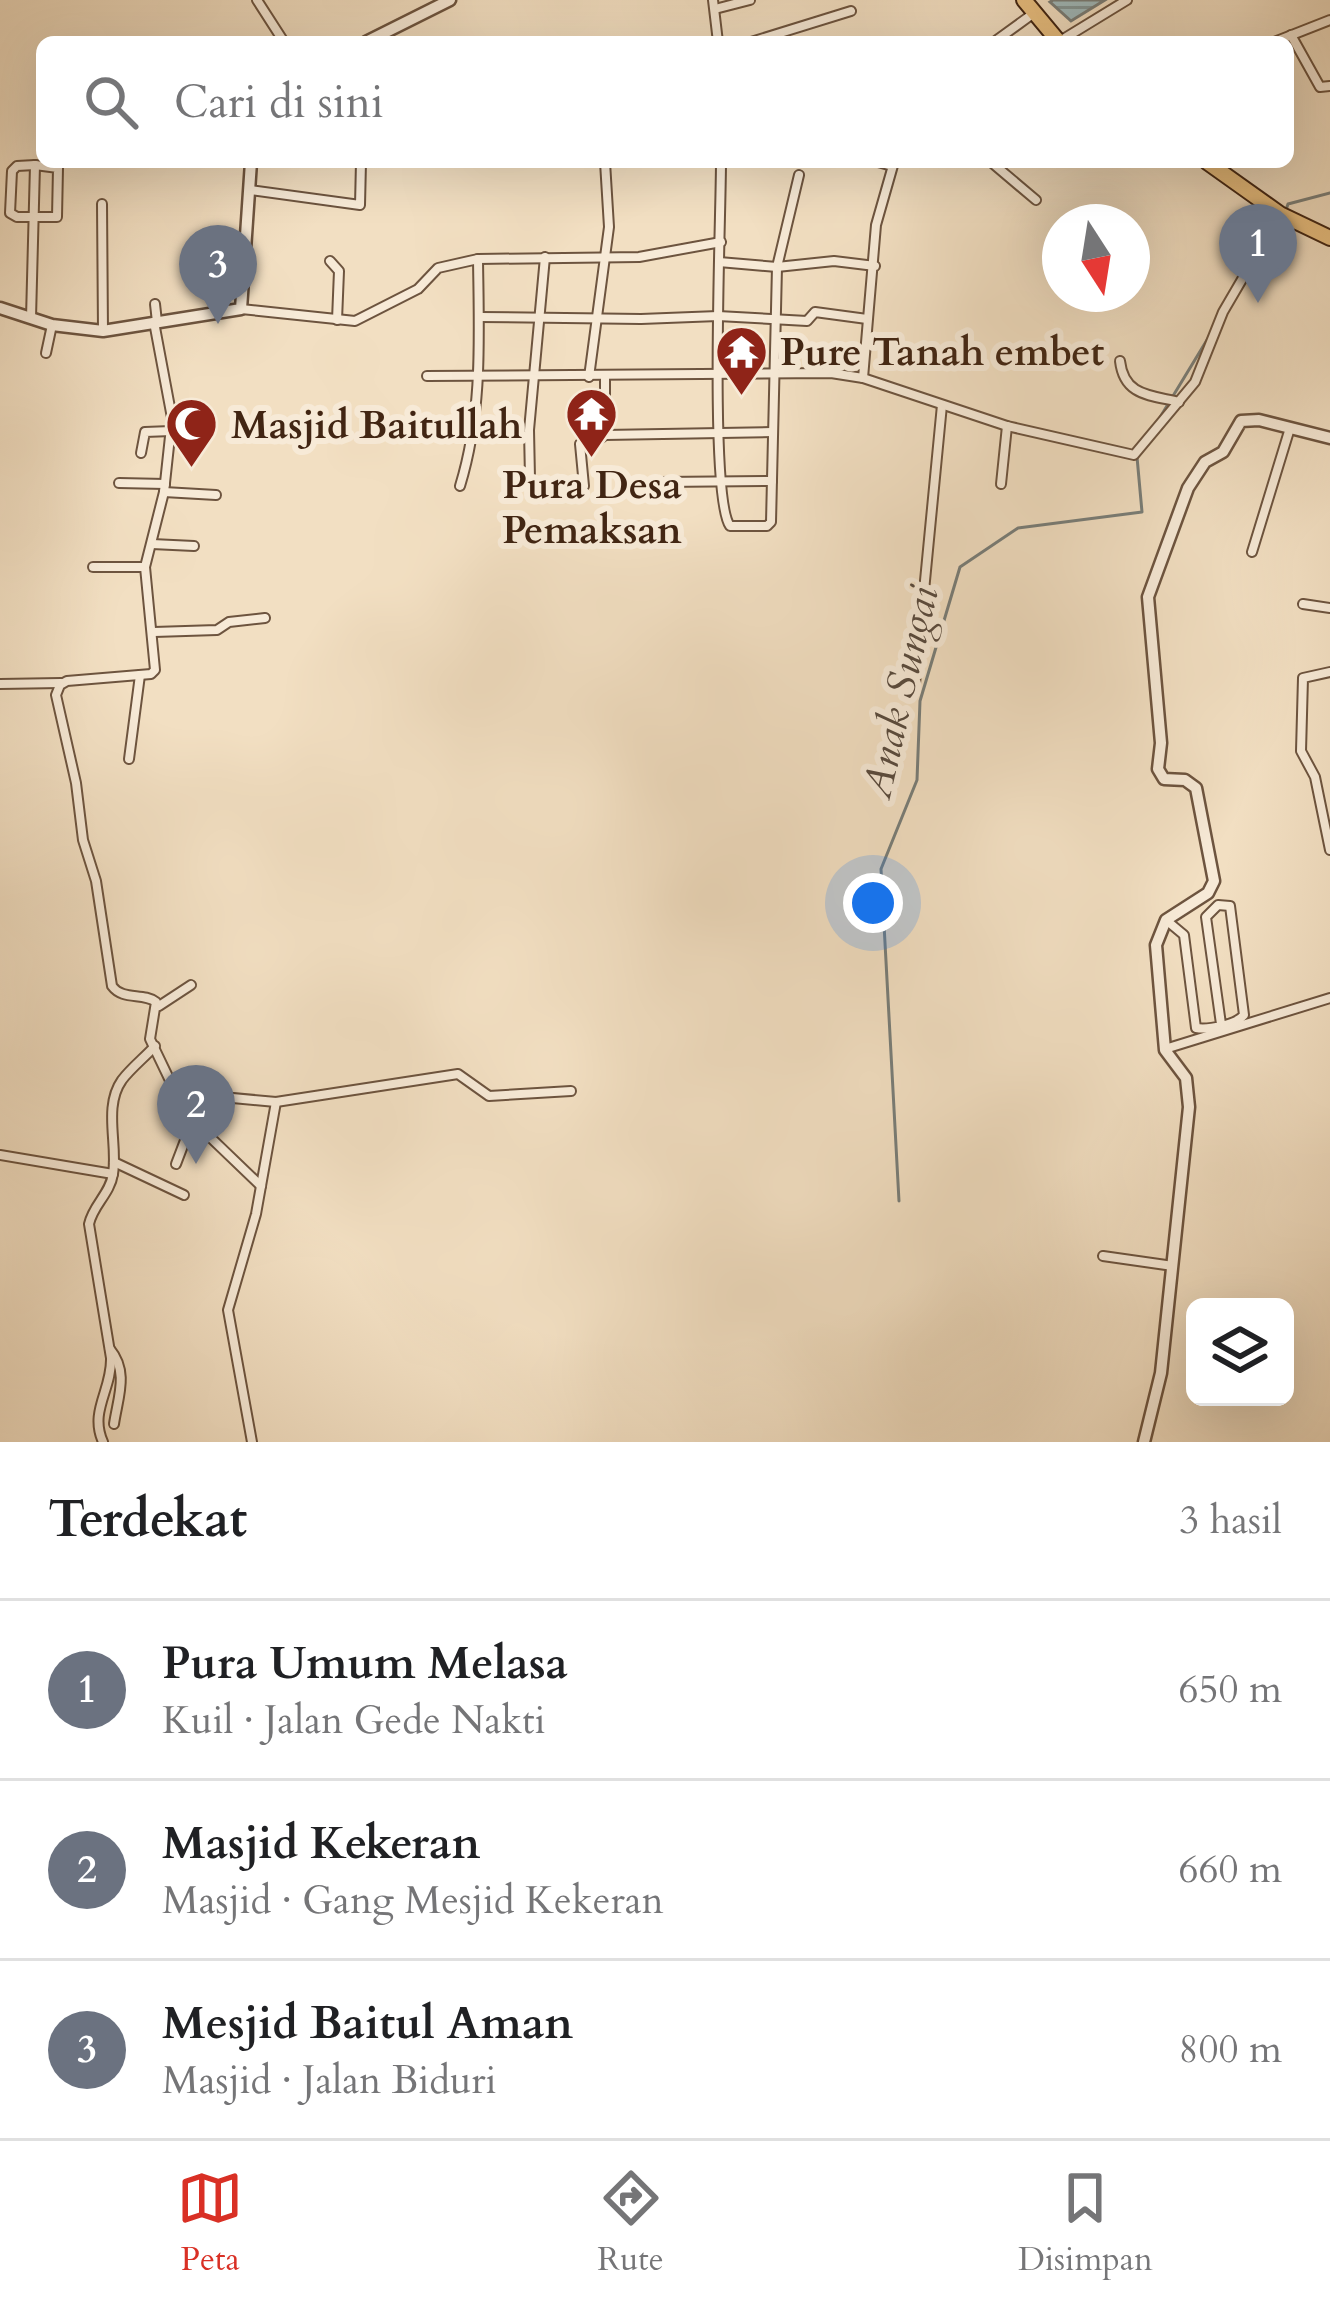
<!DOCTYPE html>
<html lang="id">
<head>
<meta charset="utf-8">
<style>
	:root { --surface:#fff; --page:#f2f2f2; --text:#202124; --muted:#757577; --line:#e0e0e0; --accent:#d93025 }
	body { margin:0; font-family:Cardo,serif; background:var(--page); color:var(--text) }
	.controls { position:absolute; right:36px; bottom:36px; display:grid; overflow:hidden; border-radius:18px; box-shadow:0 12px 48px #0002 }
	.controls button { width:108px; height:108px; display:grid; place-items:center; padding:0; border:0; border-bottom:3px solid var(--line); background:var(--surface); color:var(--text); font:60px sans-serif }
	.compass { position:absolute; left:1042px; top:204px; width:108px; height:108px; border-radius:50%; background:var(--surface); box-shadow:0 12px 48px #0002; rotate:168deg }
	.you { position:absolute; left:873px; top:903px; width:42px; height:42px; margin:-30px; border:9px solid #fff; border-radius:50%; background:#1a73e8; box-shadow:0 0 0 18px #1a73e833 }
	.badge { display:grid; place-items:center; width:78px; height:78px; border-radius:50%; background:var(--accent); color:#fff; font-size:39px; font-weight:700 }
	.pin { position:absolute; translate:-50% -99px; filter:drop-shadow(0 3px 6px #0008) }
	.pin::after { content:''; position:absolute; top:63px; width:42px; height:36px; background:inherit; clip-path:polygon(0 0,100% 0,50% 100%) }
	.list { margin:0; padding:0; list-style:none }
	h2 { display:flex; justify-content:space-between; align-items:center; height:156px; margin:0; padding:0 48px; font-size:51px }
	h2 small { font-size:39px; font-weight:400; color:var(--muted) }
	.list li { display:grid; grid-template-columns:78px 1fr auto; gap:36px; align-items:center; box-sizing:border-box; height:180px; padding:0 48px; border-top:3px solid var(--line) }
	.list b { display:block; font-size:45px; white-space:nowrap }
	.list p { margin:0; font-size:39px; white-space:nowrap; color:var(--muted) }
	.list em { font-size:39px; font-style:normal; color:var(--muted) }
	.icon { flex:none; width:66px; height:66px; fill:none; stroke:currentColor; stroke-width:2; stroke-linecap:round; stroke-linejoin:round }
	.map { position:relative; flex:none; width:1330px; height:1442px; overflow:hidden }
	.search { position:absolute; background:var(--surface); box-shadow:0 12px 48px #0002; left:36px; right:36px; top:36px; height:132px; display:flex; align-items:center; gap:30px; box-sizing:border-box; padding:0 42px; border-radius:18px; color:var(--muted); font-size:45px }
	.sheet { height:696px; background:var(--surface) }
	nav { display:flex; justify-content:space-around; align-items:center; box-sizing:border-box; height:168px; border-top:3px solid var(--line); background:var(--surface); font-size:33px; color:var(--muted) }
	nav a { display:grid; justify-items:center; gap:6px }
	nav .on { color:var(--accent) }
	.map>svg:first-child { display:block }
	.water { fill:url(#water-rules); stroke:#797e79; stroke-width:3 }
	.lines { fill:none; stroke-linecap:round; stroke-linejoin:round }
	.stream { stroke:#797e79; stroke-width:3 }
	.minor-casing { stroke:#6d543f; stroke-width:12 }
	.tertiary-casing { stroke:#6d543f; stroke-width:15 }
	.trunk-casing { stroke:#412513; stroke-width:18 }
	.minor { stroke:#f7ead7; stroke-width:8 }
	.tertiary { stroke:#f7ead7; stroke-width:10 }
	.trunk { stroke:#e9c081; stroke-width:14 }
	.labels { text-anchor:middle; stroke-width:12; stroke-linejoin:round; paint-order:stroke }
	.poi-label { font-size:39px; font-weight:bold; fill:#412513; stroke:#f7ead7; text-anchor:start }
	.water-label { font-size:42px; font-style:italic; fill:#584a3e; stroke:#f7ead7 }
</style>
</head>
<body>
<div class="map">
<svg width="1330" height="1442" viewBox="0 0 1330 1442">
	<defs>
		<pattern id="water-rules" width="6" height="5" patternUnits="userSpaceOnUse" patternTransform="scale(3)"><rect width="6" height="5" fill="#9fbabd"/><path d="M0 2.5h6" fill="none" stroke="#839798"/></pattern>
	</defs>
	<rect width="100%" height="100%" fill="#f2dfc2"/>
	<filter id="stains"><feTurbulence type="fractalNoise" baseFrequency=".00167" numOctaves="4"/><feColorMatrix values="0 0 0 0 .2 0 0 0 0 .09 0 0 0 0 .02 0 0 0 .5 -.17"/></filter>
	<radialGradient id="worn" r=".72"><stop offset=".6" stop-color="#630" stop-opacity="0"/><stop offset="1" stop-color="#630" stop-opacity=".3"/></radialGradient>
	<polygon class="water" points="1053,0 1105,0 1071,21 1050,2"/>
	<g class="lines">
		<g class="stream">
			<polyline points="1286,210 1288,204 1330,193"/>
			<polyline points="1269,240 1284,219"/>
			<polyline points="1159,419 1210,335"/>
			<polyline points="899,1201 881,869 917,780 920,701 960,567 1018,528 1142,512 1137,457"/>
		</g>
		<defs>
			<g id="minor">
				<polyline points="257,0 284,42"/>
				<polyline points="713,0 718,42"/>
				<polyline points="715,9 750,0"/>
				<polyline points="1291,35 1320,87 1330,86"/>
				<polyline points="1060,41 1127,0"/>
				<polyline points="751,42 851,11"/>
				<polyline points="994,42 1034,13"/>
				<polyline points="1274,42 1330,20"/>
				<polyline points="1288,68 1288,81"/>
				<path d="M 721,162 C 721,218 709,497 730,526 L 767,526 L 771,522 L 777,267 L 799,175"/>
				<polyline points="878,162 892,166"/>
				<polyline points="991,162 1036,200"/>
				<polygon points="35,165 58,168 57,217 17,217 10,213 12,171 17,166"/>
				<polyline points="250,190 360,205 361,162"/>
				<polyline points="102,204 103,331"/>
				<polyline points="330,261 339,271 337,320"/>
				<polyline points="719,262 777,267 834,261 875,266"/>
				<polyline points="155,304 157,322"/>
				<polyline points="241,309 355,321 418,289 438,268 478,259 639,257 721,242"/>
				<polyline points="480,317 641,319 718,316 807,321 815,312 867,319"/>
				<polyline points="31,318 35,165"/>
				<path d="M 154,322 L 172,418 L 164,492 L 145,567 L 155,670 L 151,674 L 67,681 L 60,685 L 56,695 L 76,783 L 83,840 L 96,881 L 112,986 C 123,1001 143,992 156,1002 L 150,1039 L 186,1114 L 261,1186"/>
				<polyline points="46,353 52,325"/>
				<path d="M 1120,361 C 1124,396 1150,395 1179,402"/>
				<polyline points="427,376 831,373 863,378 1007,426 1134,455 1195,382 1223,312 1279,216"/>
				<polyline points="589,377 609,227 605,162"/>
				<polyline points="863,378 876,225 894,162"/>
				<polyline points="605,435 605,377"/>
				<polyline points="141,453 145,432 171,431"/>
				<polyline points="530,478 529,430 545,257"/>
				<polyline points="662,482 772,481"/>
				<polyline points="119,483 165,484"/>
				<polyline points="1001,484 1007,426"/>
				<path d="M 460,486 C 483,411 479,337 478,259"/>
				<polyline points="584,486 580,444 597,441 605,435 772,432"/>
				<polyline points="164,492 216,495"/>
				<polyline points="152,544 194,546"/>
				<polyline points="1252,552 1290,428"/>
				<polyline points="93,567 145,567"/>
				<polyline points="1303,604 1330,608"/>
				<polyline points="154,632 217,630 229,622 265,618"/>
				<polyline points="1330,672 1303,678 1301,751 1315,777 1330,850"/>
				<polyline points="0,684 61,683"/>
				<polyline points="915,684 942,405"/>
				<polyline points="129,759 140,675"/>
				<path d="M 1166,920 L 1184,935 L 1196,1028 C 1208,1030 1236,1025 1244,1015 L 1230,906 L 1218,905 L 1206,917 L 1221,1024"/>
				<polyline points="159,1006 191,985"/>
				<polyline points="1165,1049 1330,998"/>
				<polyline points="204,1132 216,1101 222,1097 276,1102 458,1074 489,1096 571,1091"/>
				<polyline points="0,1155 113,1174"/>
				<polyline points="114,1162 184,1195"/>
				<polyline points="176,1164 192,1122"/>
				<polyline points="1103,1256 1173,1266"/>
				<path d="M 110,1349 C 129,1372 118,1397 114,1424"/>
				<path d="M 103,1442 C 89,1411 112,1390 111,1358 L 89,1224 C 93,1205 110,1194 113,1174 C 118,1144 103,1107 122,1080 C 131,1068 144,1058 155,1046"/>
				<polyline points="252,1442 228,1310 256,1214 276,1102"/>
			</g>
			<g id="tertiary">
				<polyline points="366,42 450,0"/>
				<polyline points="0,308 52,325 103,331 241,309 251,162"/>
				<polyline points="1144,1442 1161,1373 1189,1107 1186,1078 1165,1050 1156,945 1166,920 1208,893 1214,881 1196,788 1185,780 1164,779 1158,769 1161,743 1148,597 1188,488 1205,462 1223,452 1241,421 1259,420 1330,438"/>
			</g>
			<g id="trunk">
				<polyline points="1024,0 1059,42"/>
				<polyline points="1207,162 1280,214 1330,238"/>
			</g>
		</defs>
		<use href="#minor" class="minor-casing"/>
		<use href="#tertiary" class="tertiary-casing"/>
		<use href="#trunk" class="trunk-casing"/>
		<use href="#minor" class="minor"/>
		<use href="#tertiary" class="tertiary"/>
		<use href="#trunk" class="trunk"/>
	</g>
	<defs>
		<symbol id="temple-pin" viewBox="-11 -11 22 30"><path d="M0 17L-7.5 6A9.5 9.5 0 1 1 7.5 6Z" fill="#8f2418" stroke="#f7ead7"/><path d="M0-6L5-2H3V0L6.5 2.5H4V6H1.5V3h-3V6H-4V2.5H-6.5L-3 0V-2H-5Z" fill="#fff"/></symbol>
		<symbol id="mosque-pin" viewBox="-11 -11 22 30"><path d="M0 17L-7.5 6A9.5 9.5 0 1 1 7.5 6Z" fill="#8f2418" stroke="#f7ead7"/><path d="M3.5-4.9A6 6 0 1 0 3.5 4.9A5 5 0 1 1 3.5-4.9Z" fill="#fff"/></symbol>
	</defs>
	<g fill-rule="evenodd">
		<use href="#temple-pin" x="712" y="322" width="59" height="81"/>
		<use href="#temple-pin" x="562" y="384" width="59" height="81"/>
		<use href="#mosque-pin" x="162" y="394" width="59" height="81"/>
	</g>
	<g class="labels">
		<g class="poi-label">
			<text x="780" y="365">Pure Tanah embet</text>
			<text x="231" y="438">Masjid Baitullah</text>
			<text x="592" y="498" text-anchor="middle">Pura Desa<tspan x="592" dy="45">Pemaksan</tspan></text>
		</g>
		<g class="water-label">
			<text transform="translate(899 692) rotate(-77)" y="15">Anak Sungai</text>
		</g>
	</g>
	<rect width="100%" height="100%" filter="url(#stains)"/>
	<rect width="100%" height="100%" fill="url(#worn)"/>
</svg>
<div class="controls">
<button><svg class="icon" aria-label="layers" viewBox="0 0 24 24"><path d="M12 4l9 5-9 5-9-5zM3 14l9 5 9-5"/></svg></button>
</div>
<svg class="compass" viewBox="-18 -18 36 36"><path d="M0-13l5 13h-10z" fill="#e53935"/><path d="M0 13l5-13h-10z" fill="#757577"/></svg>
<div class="you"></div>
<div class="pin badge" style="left:1258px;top:303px;background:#6b7280">1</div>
<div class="pin badge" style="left:196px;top:1164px;background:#6b7280">2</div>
<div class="pin badge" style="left:218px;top:324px;background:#6b7280">3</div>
<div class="search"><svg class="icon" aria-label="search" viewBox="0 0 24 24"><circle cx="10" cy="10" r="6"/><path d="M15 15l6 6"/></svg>Cari di sini</div>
</div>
<section class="sheet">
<h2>Terdekat<small>3 hasil</small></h2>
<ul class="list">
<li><span class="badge" style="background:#6b7280">1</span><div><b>Pura Umum Melasa</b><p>Kuil · Jalan Gede Nakti</p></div><em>650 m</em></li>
<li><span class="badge" style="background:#6b7280">2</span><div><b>Masjid Kekeran</b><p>Masjid · Gang Mesjid Kekeran</p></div><em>660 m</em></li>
<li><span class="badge" style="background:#6b7280">3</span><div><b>Mesjid Baitul Aman</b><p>Masjid · Jalan Biduri</p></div><em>800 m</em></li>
</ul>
</section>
<nav>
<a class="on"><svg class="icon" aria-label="map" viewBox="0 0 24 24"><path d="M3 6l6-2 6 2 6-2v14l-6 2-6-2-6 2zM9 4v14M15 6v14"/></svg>Peta</a>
<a><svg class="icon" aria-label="directions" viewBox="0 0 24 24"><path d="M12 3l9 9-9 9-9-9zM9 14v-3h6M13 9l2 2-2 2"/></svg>Rute</a>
<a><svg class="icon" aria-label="saved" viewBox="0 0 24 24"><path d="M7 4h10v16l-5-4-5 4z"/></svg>Disimpan</a>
</nav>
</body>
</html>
